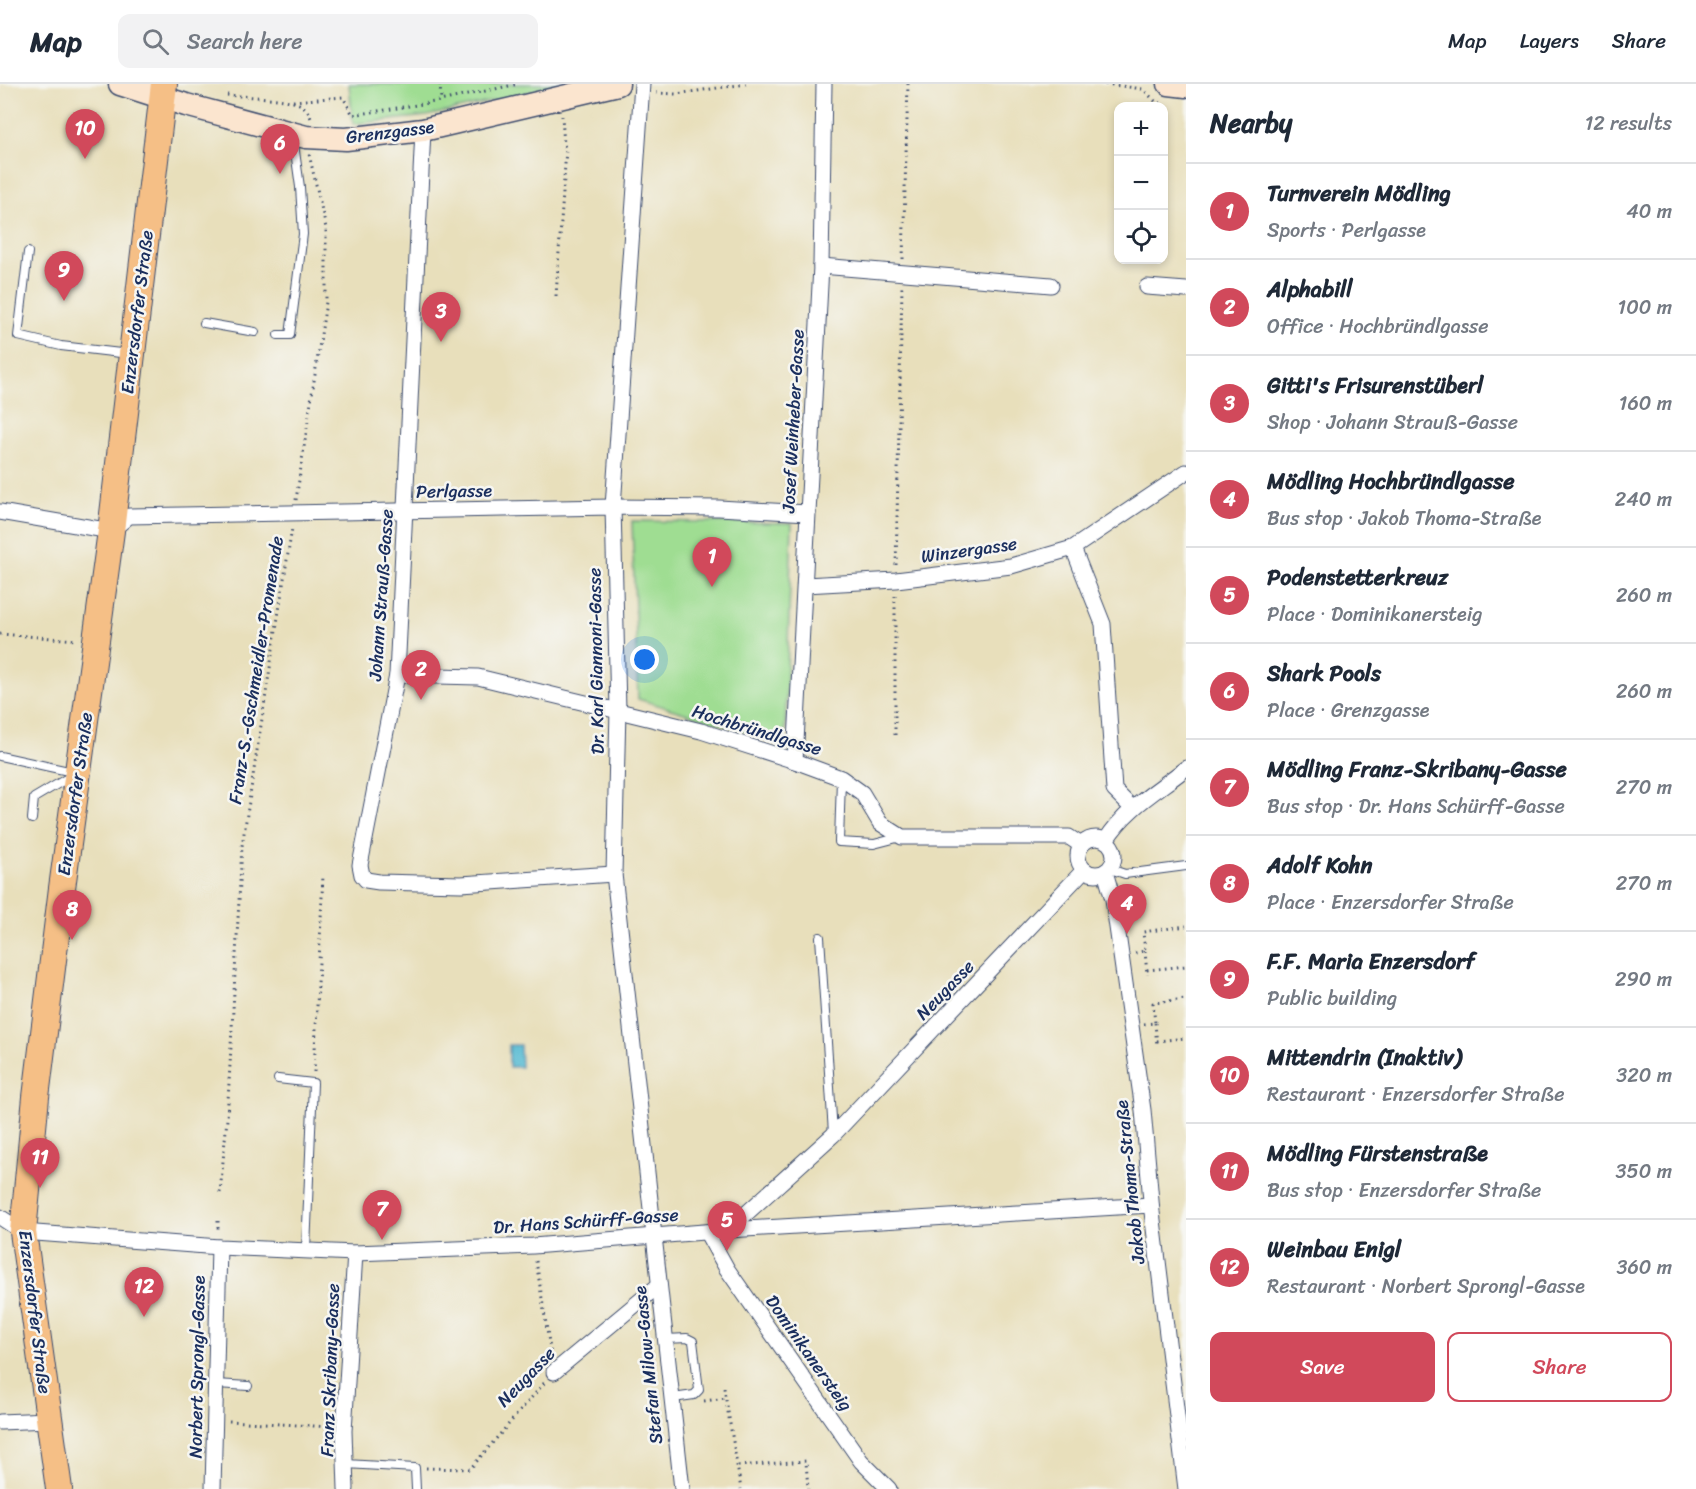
<!DOCTYPE html>
<html lang="en">
<head>
<meta charset="utf-8">
<style>
	:root { --surface:#fff; --page:#f2f2f3; --text:#1f2937; --muted:#747a83; --line:#e0e1e3; --accent:#d1495b }
	body { margin:0; font-family:Sriracha,sans-serif; background:var(--page); color:var(--text) }
	.controls { position:absolute; right:18px; top:18px; display:grid; overflow:hidden; border-radius:12px; box-shadow:0 3px 9px #0003 }
	.controls button { width:54px; height:54px; display:grid; place-items:center; padding:0; border:0; border-bottom:2px solid var(--line); background:var(--surface); color:var(--text); font:30px sans-serif }
	.you { position:absolute; left:645px; top:576px; width:21px; height:21px; margin:-15px; border:4px solid #fff; border-radius:50%; background:#1a73e8; box-shadow:0 0 0 9px #1a73e833 }
	.badge { display:grid; place-items:center; width:39px; height:39px; border-radius:50%; background:var(--accent); color:#fff; font-size:20px; font-weight:700 }
	.pin { position:absolute; translate:-50% -50px; filter:drop-shadow(0 2px 3px #0008) }
	.pin::after { content:''; position:absolute; top:32px; width:21px; height:18px; background:inherit; clip-path:polygon(0 0,100% 0,50% 100%) }
	.list { margin:0; padding:0; list-style:none }
	h2 { display:flex; justify-content:space-between; align-items:center; height:78px; margin:0; padding:0 24px; font-size:26px }
	h2 small { font-size:20px; font-weight:400; color:var(--muted) }
	.list li { display:grid; grid-template-columns:39px 1fr auto; gap:18px; align-items:center; box-sizing:border-box; height:96px; padding:0 24px; border-top:2px solid var(--line) }
	.list b { display:block; font-size:22px; white-space:nowrap }
	.list p { margin:0; font-size:20px; white-space:nowrap; color:var(--muted) }
	.list em { font-size:20px; font-style:normal; color:var(--muted) }
	.actions { display:flex; gap:12px; padding:18px 24px }
	.actions a { flex:1; padding:14px 0; border:2px solid var(--accent); border-radius:12px; text-align:center; font-size:21px; color:var(--accent) }
	.actions .main { background:var(--accent); color:#fff }
	.icon { flex:none; width:33px; height:33px; fill:none; stroke:currentColor; stroke-width:2; stroke-linecap:round; stroke-linejoin:round }
	.map { position:relative; flex:none; width:1186px; height:1405px; overflow:hidden }
	header { display:flex; align-items:center; gap:36px; box-sizing:border-box; height:84px; padding:0 30px; background:var(--surface); border-bottom:2px solid var(--line) }
	header strong { font-size:28px }
	nav { display:flex; gap:33px; margin-inline-start:auto; font-size:21px }
	.search { width:420px; height:54px; background:var(--page); display:flex; align-items:center; gap:15px; box-sizing:border-box; padding:0 21px; border-radius:12px; color:var(--muted); font-size:22px }
	main { display:flex }
	aside { flex:1; background:var(--surface) }
	.map>svg:first-child { display:block }
	.green { fill:#9fdd92; stroke:#5d8678; stroke-width:1.5 }
	.water { fill:#53b9d1; stroke:#377498; stroke-width:1.5 }
	.lines { fill:none; stroke-linecap:round; stroke-linejoin:round }
	.lane-casing { stroke:#3a496c; stroke-width:10 }
	.street-casing { stroke:#3a496c; stroke-width:17 }
	.secondary-casing { stroke:#3a496c; stroke-width:25 }
	.primary-casing { stroke:#3a496c; stroke-width:28 }
	.path { stroke:#3a496c; stroke-width:3; stroke-dasharray:1.5 4.5; stroke-linecap:butt }
	.lane { stroke:#fff; stroke-width:8 }
	.street { stroke:#fff; stroke-width:15 }
	.secondary { stroke:#fbe5cf; stroke-width:22 }
	.primary { stroke:#f5bf86; stroke-width:26 }
	.labels { text-anchor:middle; stroke-width:5; stroke-linejoin:round; paint-order:stroke }
	.street-label { font-size:18px; fill:#1b2f5e; stroke:#f6f6f2 }
</style>
</head>
<body>
<header>
<strong>Map</strong>
<div class="search"><svg class="icon" aria-label="search" viewBox="0 0 24 24"><circle cx="10" cy="10" r="6"/><path d="M15 15l6 6"/></svg>Search here</div>
<nav><a>Map</a><a>Layers</a><a>Share</a></nav>
</header>
<main>
<div class="map">
<svg width="1186" height="1405" viewBox="0 0 1186 1405">
	<rect width="100%" height="100%" fill="#f6f6f2"/>
	<filter id="ink" filterUnits="userSpaceOnUse"><feTurbulence type="fractalNoise" baseFrequency=".0167" numOctaves="2"/><feDisplacementMap in="SourceGraphic" scale="12" xChannelSelector="R" yChannelSelector="G"/><feConvolveMatrix kernelMatrix="1 2 1 2 8 2 1 2 1" color-interpolation-filters="sRGB"/></filter>
	<filter id="wash" filterUnits="userSpaceOnUse"><feTurbulence type="fractalNoise" baseFrequency=".008" numOctaves="4" result="noise"/><feDisplacementMap in="SourceGraphic" scale="24" xChannelSelector="R" yChannelSelector="G"/><feGaussianBlur stdDeviation="1.35" result="paint"/><feColorMatrix in="noise" values="0 0 0 0 0 0 0 0 0 0 0 0 0 0 0 0 0 1.4 0 .05"/><feComposite in="paint" operator="in"/></filter>
	<g filter="url(#wash)">
		<rect width="100%" height="100%" fill="#e8dfbb"/>
		<g class="green">
			<polygon points="349,0 561,0 489,18 427,32 353,40"/>
			<polygon points="632,437 792,439 785,651 776,657 638,615"/>
		</g>
		<polygon class="water" points="509,961 520,961 521,983 509,983"/>
	</g>
	<g filter="url(#ink)">
		<g class="lines">
			<defs>
				<g id="lane">
					<polyline points="28,168 18,252 61,262 129,270"/>
					<polyline points="204,239 255,248"/>
					<polyline points="278,251 290,251 303,150 300,103 293,53"/>
					<polyline points="0,672 73,688"/>
					<polyline points="841,695 839,758 874,760 901,753"/>
					<polyline points="32,735 34,714 71,692"/>
					<polyline points="1110,785 1125,790 1186,782"/>
					<polyline points="820,853 833,1049"/>
					<polyline points="278,995 313,999 306,1165"/>
					<polyline points="666,1255 687,1254 693,1257 699,1306 694,1311 673,1314"/>
					<polyline points="217,1300 248,1302"/>
					<polyline points="346,1380 415,1384 416,1405"/>
				</g>
				<g id="street">
					<polyline points="642,0 613,423 618,626 614,790 682,1405"/>
					<polyline points="423,46 397,591 360,781 362,791 366,796 379,798 461,800 614,790"/>
					<polyline points="821,182 1051,201"/>
					<polyline points="1147,203 1186,206"/>
					<polyline points="0,428 111,447 129,432 613,423 719,424 808,429"/>
					<polyline points="1073,464 1103,540 1114,706 1132,724"/>
					<polyline points="805,501 896,496 1011,482 1073,464 1186,388"/>
					<polyline points="397,591 478,593 701,647 795,677 841,694 862,709 880,739 902,753 1069,753 1081,761"/>
					<polyline points="795,677 821,182 824,0"/>
					<circle cx="1096" cy="772" r="18"/>
					<path d="M 1106,756 C 1127,723 1156,708 1186,684"/>
					<polyline points="1105,788 1113,815 1143,1026 1152,1128 1186,1405"/>
					<polyline points="0,1133 23,1148 219,1163 355,1169 533,1162 728,1146 1151,1121"/>
					<polyline points="728,1146 833,1051 1084,786"/>
					<polyline points="707,1149 727,1185 861,1377 889,1405"/>
					<polyline points="554,1288 659,1201"/>
					<polyline points="0,1338 49,1336"/>
					<polyline points="213,1405 219,1163"/>
					<polyline points="346,1405 344,1347 355,1169"/>
				</g>
				<g id="secondary">
					<polyline points="120,0 186,21 306,53 346,55 423,46 618,0"/>
					<polyline points="1169,0 1186,2"/>
				</g>
				<polyline id="primary" points="59,1405 23,1148 36,1013 62,804 111,447 164,0"/>
			</defs>
			<use href="#lane" class="lane-casing"/>
			<use href="#street" class="street-casing"/>
			<use href="#secondary" class="secondary-casing"/>
			<use href="#primary" class="primary-casing"/>
			<g class="path">
				<polyline points="440,0 441,16"/>
				<polyline points="1105,0 1143,5 1156,18 1164,19"/>
				<polyline points="656,9 676,10 746,0"/>
				<path d="M 227,11 C 246,13 283,13 299,20 C 306,23 308,28 311,34"/>
				<polyline points="293,17 343,13 353,31 435,18 518,0"/>
				<polyline points="903,175 908,0"/>
				<polyline points="556,212 566,65 564,61 562,32"/>
				<polyline points="296,416 326,218 326,144 309,70"/>
				<polyline points="896,481 902,203"/>
				<polyline points="0,550 77,556"/>
				<polyline points="895,651 895,512"/>
				<polyline points="1145,867 1147,891"/>
				<polyline points="1135,869 1145,867 1143,848 1186,842"/>
				<polyline points="1147,886 1186,882"/>
				<polyline points="1155,939 1157,962"/>
				<polyline points="1144,940 1155,939 1153,919 1186,915"/>
				<polyline points="1157,957 1186,954"/>
				<polyline points="314,988 323,791"/>
				<polyline points="220,1109 227,1035 242,762 292,444"/>
				<polyline points="218,1137 218,1148"/>
				<polyline points="536,1177 551,1271"/>
				<polyline points="724,1304 741,1405"/>
				<polyline points="704,1317 726,1314"/>
				<polyline points="229,1337 331,1343"/>
				<polyline points="738,1382 806,1377 808,1405"/>
				<polyline points="426,1384 470,1385 545,1298"/>
			</g>
			<use href="#lane" class="lane"/>
			<use href="#street" class="street"/>
			<use href="#secondary" class="secondary"/>
			<use href="#primary" class="primary"/>
		</g>
	</g>
	<g class="labels">
		<g class="street-label">
			<text transform="translate(390 48) rotate(-7)" y="6">Grenzgasse</text>
			<text transform="translate(137 228) rotate(-83)" y="6">Enzersdorfer Straße</text>
			<text transform="translate(793 337) rotate(-87)" y="6">Josef Weinheber-Gasse</text>
			<text transform="translate(454 407) rotate(-1)" y="6">Perlgasse</text>
			<text transform="translate(969 466) rotate(-8)" y="6">Winzergasse</text>
			<text transform="translate(381 511) rotate(-86)" y="6">Johann Strauß-Gasse</text>
			<text transform="translate(596 577) rotate(-91)" y="6">Dr. Karl Giannoni-Gasse</text>
			<text transform="translate(256 586) rotate(-81)" y="6">Franz-S.-Gschmeidler-Promenade</text>
			<text transform="translate(757 646) rotate(17)" y="6">Hochbründlgasse</text>
			<text transform="translate(75 710) rotate(-82)" y="6">Enzersdorfer Straße</text>
			<text transform="translate(945 906) rotate(-46)" y="6">Neugasse</text>
			<text transform="translate(1130 1098) rotate(-96)" y="6">Jakob Thoma-Straße</text>
			<text transform="translate(586 1137) rotate(-4)" y="6">Dr. Hans Schürff-Gasse</text>
			<text transform="translate(35 1228) rotate(83)" y="6">Enzersdorfer Straße</text>
			<text transform="translate(809 1269) rotate(55)" y="6">Dominikanersteig</text>
			<text transform="translate(648 1281) rotate(-96)" y="6">Stefan Milow-Gasse</text>
			<text transform="translate(197 1283) rotate(-89)" y="6">Norbert Sprongl-Gasse</text>
			<text transform="translate(330 1286) rotate(-88)" y="6">Franz Skribany-Gasse</text>
			<text transform="translate(526 1293) rotate(-46)" y="6">Neugasse</text>
		</g>
	</g>
</svg>
<div class="controls">
<button>+</button>
<button>−</button>
<button><svg class="icon" aria-label="locate" viewBox="0 0 24 24"><circle cx="12" cy="12" r="6"/><path d="M12 2v4M12 18v4M2 12h4M18 12h4"/></svg></button>
</div>
<div class="you"></div>
<div class="pin badge" style="left:712px;top:503px">1</div>
<div class="pin badge" style="left:421px;top:616px">2</div>
<div class="pin badge" style="left:441px;top:258px">3</div>
<div class="pin badge" style="left:1127px;top:850px">4</div>
<div class="pin badge" style="left:727px;top:1167px">5</div>
<div class="pin badge" style="left:280px;top:90px">6</div>
<div class="pin badge" style="left:382px;top:1156px">7</div>
<div class="pin badge" style="left:72px;top:856px">8</div>
<div class="pin badge" style="left:64px;top:217px">9</div>
<div class="pin badge" style="left:85px;top:75px">10</div>
<div class="pin badge" style="left:40px;top:1104px">11</div>
<div class="pin badge" style="left:144px;top:1233px">12</div>
</div>
<aside>
<h2>Nearby<small>12 results</small></h2>
<ul class="list">
<li><span class="badge">1</span><div><b>Turnverein Mödling</b><p>Sports · Perlgasse</p></div><em>40 m</em></li>
<li><span class="badge">2</span><div><b>Alphabill</b><p>Office · Hochbründlgasse</p></div><em>100 m</em></li>
<li><span class="badge">3</span><div><b>Gitti's Frisurenstüberl</b><p>Shop · Johann Strauß-Gasse</p></div><em>160 m</em></li>
<li><span class="badge">4</span><div><b>Mödling Hochbründlgasse</b><p>Bus stop · Jakob Thoma-Straße</p></div><em>240 m</em></li>
<li><span class="badge">5</span><div><b>Podenstetterkreuz</b><p>Place · Dominikanersteig</p></div><em>260 m</em></li>
<li><span class="badge">6</span><div><b>Shark Pools</b><p>Place · Grenzgasse</p></div><em>260 m</em></li>
<li><span class="badge">7</span><div><b>Mödling Franz-Skribany-Gasse</b><p>Bus stop · Dr. Hans Schürff-Gasse</p></div><em>270 m</em></li>
<li><span class="badge">8</span><div><b>Adolf Kohn</b><p>Place · Enzersdorfer Straße</p></div><em>270 m</em></li>
<li><span class="badge">9</span><div><b>F.F. Maria Enzersdorf</b><p>Public building</p></div><em>290 m</em></li>
<li><span class="badge">10</span><div><b>Mittendrin (Inaktiv)</b><p>Restaurant · Enzersdorfer Straße</p></div><em>320 m</em></li>
<li><span class="badge">11</span><div><b>Mödling Fürstenstraße</b><p>Bus stop · Enzersdorfer Straße</p></div><em>350 m</em></li>
<li><span class="badge">12</span><div><b>Weinbau Enigl</b><p>Restaurant · Norbert Sprongl-Gasse</p></div><em>360 m</em></li>
</ul>
<div class="actions"><a class="main">Save</a><a>Share</a></div>
</aside>
</main>
</body>
</html>
